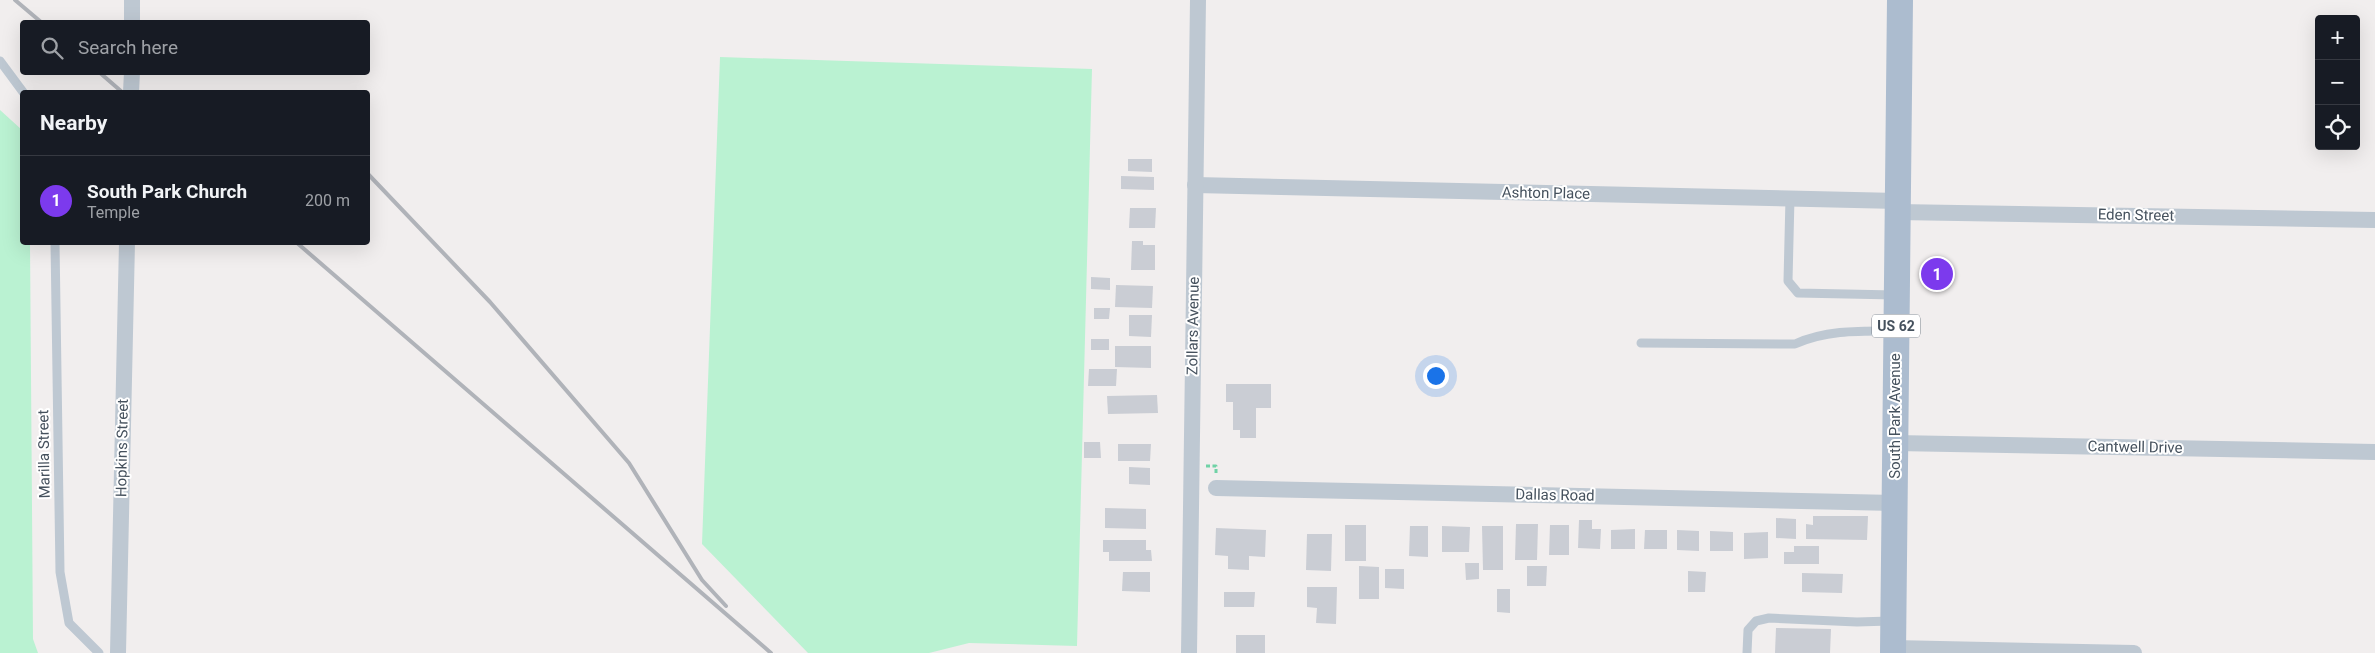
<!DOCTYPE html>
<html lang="en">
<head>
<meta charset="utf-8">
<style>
	:root { --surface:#171b24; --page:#242831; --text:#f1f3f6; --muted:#9ea1a6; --line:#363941; --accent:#7c3aed }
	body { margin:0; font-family:Roboto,sans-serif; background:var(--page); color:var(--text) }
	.controls { position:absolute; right:15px; top:15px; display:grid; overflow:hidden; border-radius:5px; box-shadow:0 5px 20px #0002 }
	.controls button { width:45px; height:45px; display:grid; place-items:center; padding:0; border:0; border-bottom:1px solid var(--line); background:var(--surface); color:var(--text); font:25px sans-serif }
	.you { position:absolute; left:1435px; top:375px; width:18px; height:18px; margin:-12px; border:4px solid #fff; border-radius:50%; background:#1a73e8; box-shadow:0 0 0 8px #1a73e833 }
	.badge { display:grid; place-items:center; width:32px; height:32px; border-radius:50%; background:var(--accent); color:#fff; font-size:16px; font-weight:700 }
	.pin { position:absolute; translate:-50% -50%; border:2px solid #fff; box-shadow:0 1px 5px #0006 }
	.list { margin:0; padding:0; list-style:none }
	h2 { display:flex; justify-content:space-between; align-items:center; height:65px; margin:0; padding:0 20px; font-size:21px }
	h2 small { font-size:16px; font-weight:400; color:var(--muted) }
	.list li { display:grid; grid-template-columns:32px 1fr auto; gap:15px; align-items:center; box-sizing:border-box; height:90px; padding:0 20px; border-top:1px solid var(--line) }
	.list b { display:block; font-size:19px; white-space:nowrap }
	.list p { margin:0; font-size:16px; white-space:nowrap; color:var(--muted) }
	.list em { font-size:16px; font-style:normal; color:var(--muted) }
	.icon { flex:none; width:28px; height:28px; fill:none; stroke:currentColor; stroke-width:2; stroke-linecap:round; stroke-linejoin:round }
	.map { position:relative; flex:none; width:2375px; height:653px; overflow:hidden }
	.search { position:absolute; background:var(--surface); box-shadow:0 5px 20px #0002; left:20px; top:20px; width:350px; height:55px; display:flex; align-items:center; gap:12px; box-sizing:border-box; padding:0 18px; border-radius:5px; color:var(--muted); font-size:19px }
	.panel { position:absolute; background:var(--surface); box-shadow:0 5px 20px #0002; left:20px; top:90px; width:350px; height:155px; border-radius:5px }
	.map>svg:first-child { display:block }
	.green { fill:#baf2d2 }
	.building { fill:#cacdd4 }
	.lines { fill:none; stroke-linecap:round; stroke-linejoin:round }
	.path { stroke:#70d2a6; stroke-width:3; stroke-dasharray:4 2.5; stroke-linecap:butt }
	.lane { stroke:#bec8d2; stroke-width:9 }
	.street { stroke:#bec8d2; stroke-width:16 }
	.primary { stroke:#acbccf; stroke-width:26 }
	.rail { stroke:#b0b3b9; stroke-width:4 }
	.labels { text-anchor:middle; stroke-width:4; stroke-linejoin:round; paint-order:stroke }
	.shield { fill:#fff; stroke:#7d858e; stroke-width:1 }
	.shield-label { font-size:14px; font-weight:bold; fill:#45515d }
	.street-label { font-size:15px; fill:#45515d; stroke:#fff }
</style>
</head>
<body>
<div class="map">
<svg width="2375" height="653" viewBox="0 0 2375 653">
	<rect width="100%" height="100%" fill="#f1eeee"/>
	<g class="green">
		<polygon points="720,57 1092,69 1077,646 969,643 929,653 808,653 702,544"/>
		<polygon points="0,110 22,130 22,242 30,243 33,639 38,653 0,653"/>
	</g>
	<g class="building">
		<polygon points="1128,159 1152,159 1152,172 1128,171"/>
		<polygon points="1121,176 1154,177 1154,190 1121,189"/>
		<polygon points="1130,208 1156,208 1155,228 1129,228"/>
		<polygon points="1132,241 1143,241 1143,245 1155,245 1155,270 1131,270"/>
		<polygon points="1091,277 1110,278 1110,290 1091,289"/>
		<polygon points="1116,285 1153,286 1152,308 1115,307"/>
		<polygon points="1094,308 1110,308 1109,319 1094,319"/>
		<polygon points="1129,315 1152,315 1151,337 1129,336"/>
		<rect x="1091" y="339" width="18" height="11"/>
		<polygon points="1115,346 1151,346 1151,368 1115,367"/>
		<polygon points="1089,369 1117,369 1116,386 1088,386"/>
		<polygon points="1226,384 1271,384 1271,408 1256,408 1256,438 1240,438 1240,430 1233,430 1233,402 1226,402"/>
		<polygon points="1157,395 1158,413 1108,414 1107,396"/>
		<polygon points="1084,442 1100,442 1101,458 1084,458"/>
		<polygon points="1118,444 1151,444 1150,461 1118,461"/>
		<polygon points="1129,467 1150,468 1150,485 1129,484"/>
		<polygon points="1105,508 1146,509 1146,529 1105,528"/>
		<polygon points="1813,516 1868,516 1867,540 1806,539 1806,524 1813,525"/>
		<polygon points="1776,518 1796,519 1796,539 1776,538"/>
		<polygon points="1579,520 1592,520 1592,529 1601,529 1600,549 1578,548"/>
		<polygon points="1516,524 1538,524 1537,560 1515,560"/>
		<rect x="1345" y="525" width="21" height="36"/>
		<polygon points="1550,525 1569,525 1569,555 1549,555"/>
		<polygon points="1410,526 1428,526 1428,557 1409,556"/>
		<polygon points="1442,526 1470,527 1469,552 1442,552"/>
		<polygon points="1482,526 1503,526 1503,570 1483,570"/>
		<polygon points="1216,528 1266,530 1265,557 1249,556 1249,570 1228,569 1228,556 1215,555"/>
		<polygon points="1635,529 1635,549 1611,549 1611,530"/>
		<polygon points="1645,530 1667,530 1667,549 1644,549"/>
		<polygon points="1677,530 1699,531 1699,551 1677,550"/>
		<polygon points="1710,531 1733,532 1733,551 1710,551"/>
		<polygon points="1768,532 1768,558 1744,559 1744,533"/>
		<polygon points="1307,534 1332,534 1331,571 1306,570"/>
		<polygon points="1103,540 1146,540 1146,550 1151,550 1152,561 1109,561 1109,552 1103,552"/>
		<polygon points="1794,546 1819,546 1819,564 1784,564 1784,552 1794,552"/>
		<polygon points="1465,563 1479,563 1479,579 1466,580"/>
		<polygon points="1359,566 1379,567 1379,599 1359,599"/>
		<polygon points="1527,566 1547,566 1546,586 1527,586"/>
		<polygon points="1385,569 1404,569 1404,589 1385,588"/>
		<polygon points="1688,571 1706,572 1705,592 1688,592"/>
		<polygon points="1123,572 1150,572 1150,592 1122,591"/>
		<polygon points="1802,573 1843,574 1842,593 1802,592"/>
		<polygon points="1307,587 1337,587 1336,624 1316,623 1317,608 1307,607"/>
		<polygon points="1497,589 1510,589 1510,613 1497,612"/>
		<polygon points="1224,592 1255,592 1254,607 1224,607"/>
		<polygon points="1776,628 1831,629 1830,653 1775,653"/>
		<rect x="1236" y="635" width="29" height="18"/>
	</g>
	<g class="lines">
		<polyline class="path" points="1206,466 1216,466 1216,473"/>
		<g class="lane">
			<polyline points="0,61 23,92"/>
			<polyline points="1790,198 1788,281 1798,293 1895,295"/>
			<polyline points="55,242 60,572 69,623 99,653"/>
			<path d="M 1641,343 L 1795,344 C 1826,330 1859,331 1893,331"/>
			<polyline points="1747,653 1748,630 1756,621 1769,618 1857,622 1890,621"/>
		</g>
		<g class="street">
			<polyline points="132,22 132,0"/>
			<polyline points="131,92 132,72"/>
			<polyline points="1195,185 1898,201"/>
			<polyline points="1897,212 2375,220"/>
			<polyline points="1895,443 2375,452"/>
			<polyline points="1216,488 1895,503"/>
			<polyline points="1893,648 2134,653"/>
			<polyline points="118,653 127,242"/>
			<polyline points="1189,653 1198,0"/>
		</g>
		<polyline class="primary" points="1893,653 1900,0"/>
		<g class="rail">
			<polyline points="15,0 41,22"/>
			<polyline points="99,72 122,92"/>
			<polyline points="368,174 490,302 629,463 702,580 726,606"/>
			<polyline points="296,242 771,653"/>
		</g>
	</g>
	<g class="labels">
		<rect class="shield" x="1872" y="314.5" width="48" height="23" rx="4"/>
		<g class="shield-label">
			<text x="1896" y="331">US 62</text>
		</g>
		<g class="street-label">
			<text transform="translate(1546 193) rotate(1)" y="5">Ashton Place</text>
			<text transform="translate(2136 215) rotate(1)" y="5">Eden Street</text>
			<text transform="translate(1193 326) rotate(-89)" y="5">Zollars Avenue</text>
			<text transform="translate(1895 416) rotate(-90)" y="5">South Park Avenue</text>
			<text transform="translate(2135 447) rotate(1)" y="5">Cantwell Drive</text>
			<text transform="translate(122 448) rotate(-89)" y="5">Hopkins Street</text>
			<text transform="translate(44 454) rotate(-91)" y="5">Marilla Street</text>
			<text transform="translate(1555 495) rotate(1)" y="5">Dallas Road</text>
		</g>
	</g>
</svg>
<div class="controls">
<button>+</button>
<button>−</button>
<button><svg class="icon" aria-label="locate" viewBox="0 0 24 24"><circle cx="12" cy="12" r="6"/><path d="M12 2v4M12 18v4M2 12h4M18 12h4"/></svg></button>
</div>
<div class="you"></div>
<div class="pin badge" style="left:1937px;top:274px">1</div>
<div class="search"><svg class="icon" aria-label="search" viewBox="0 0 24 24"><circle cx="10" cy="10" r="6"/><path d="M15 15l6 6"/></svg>Search here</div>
<section class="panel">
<h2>Nearby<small></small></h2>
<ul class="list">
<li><span class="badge">1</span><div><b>South Park Church</b><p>Temple</p></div><em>200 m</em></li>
</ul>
</section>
</div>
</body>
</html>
